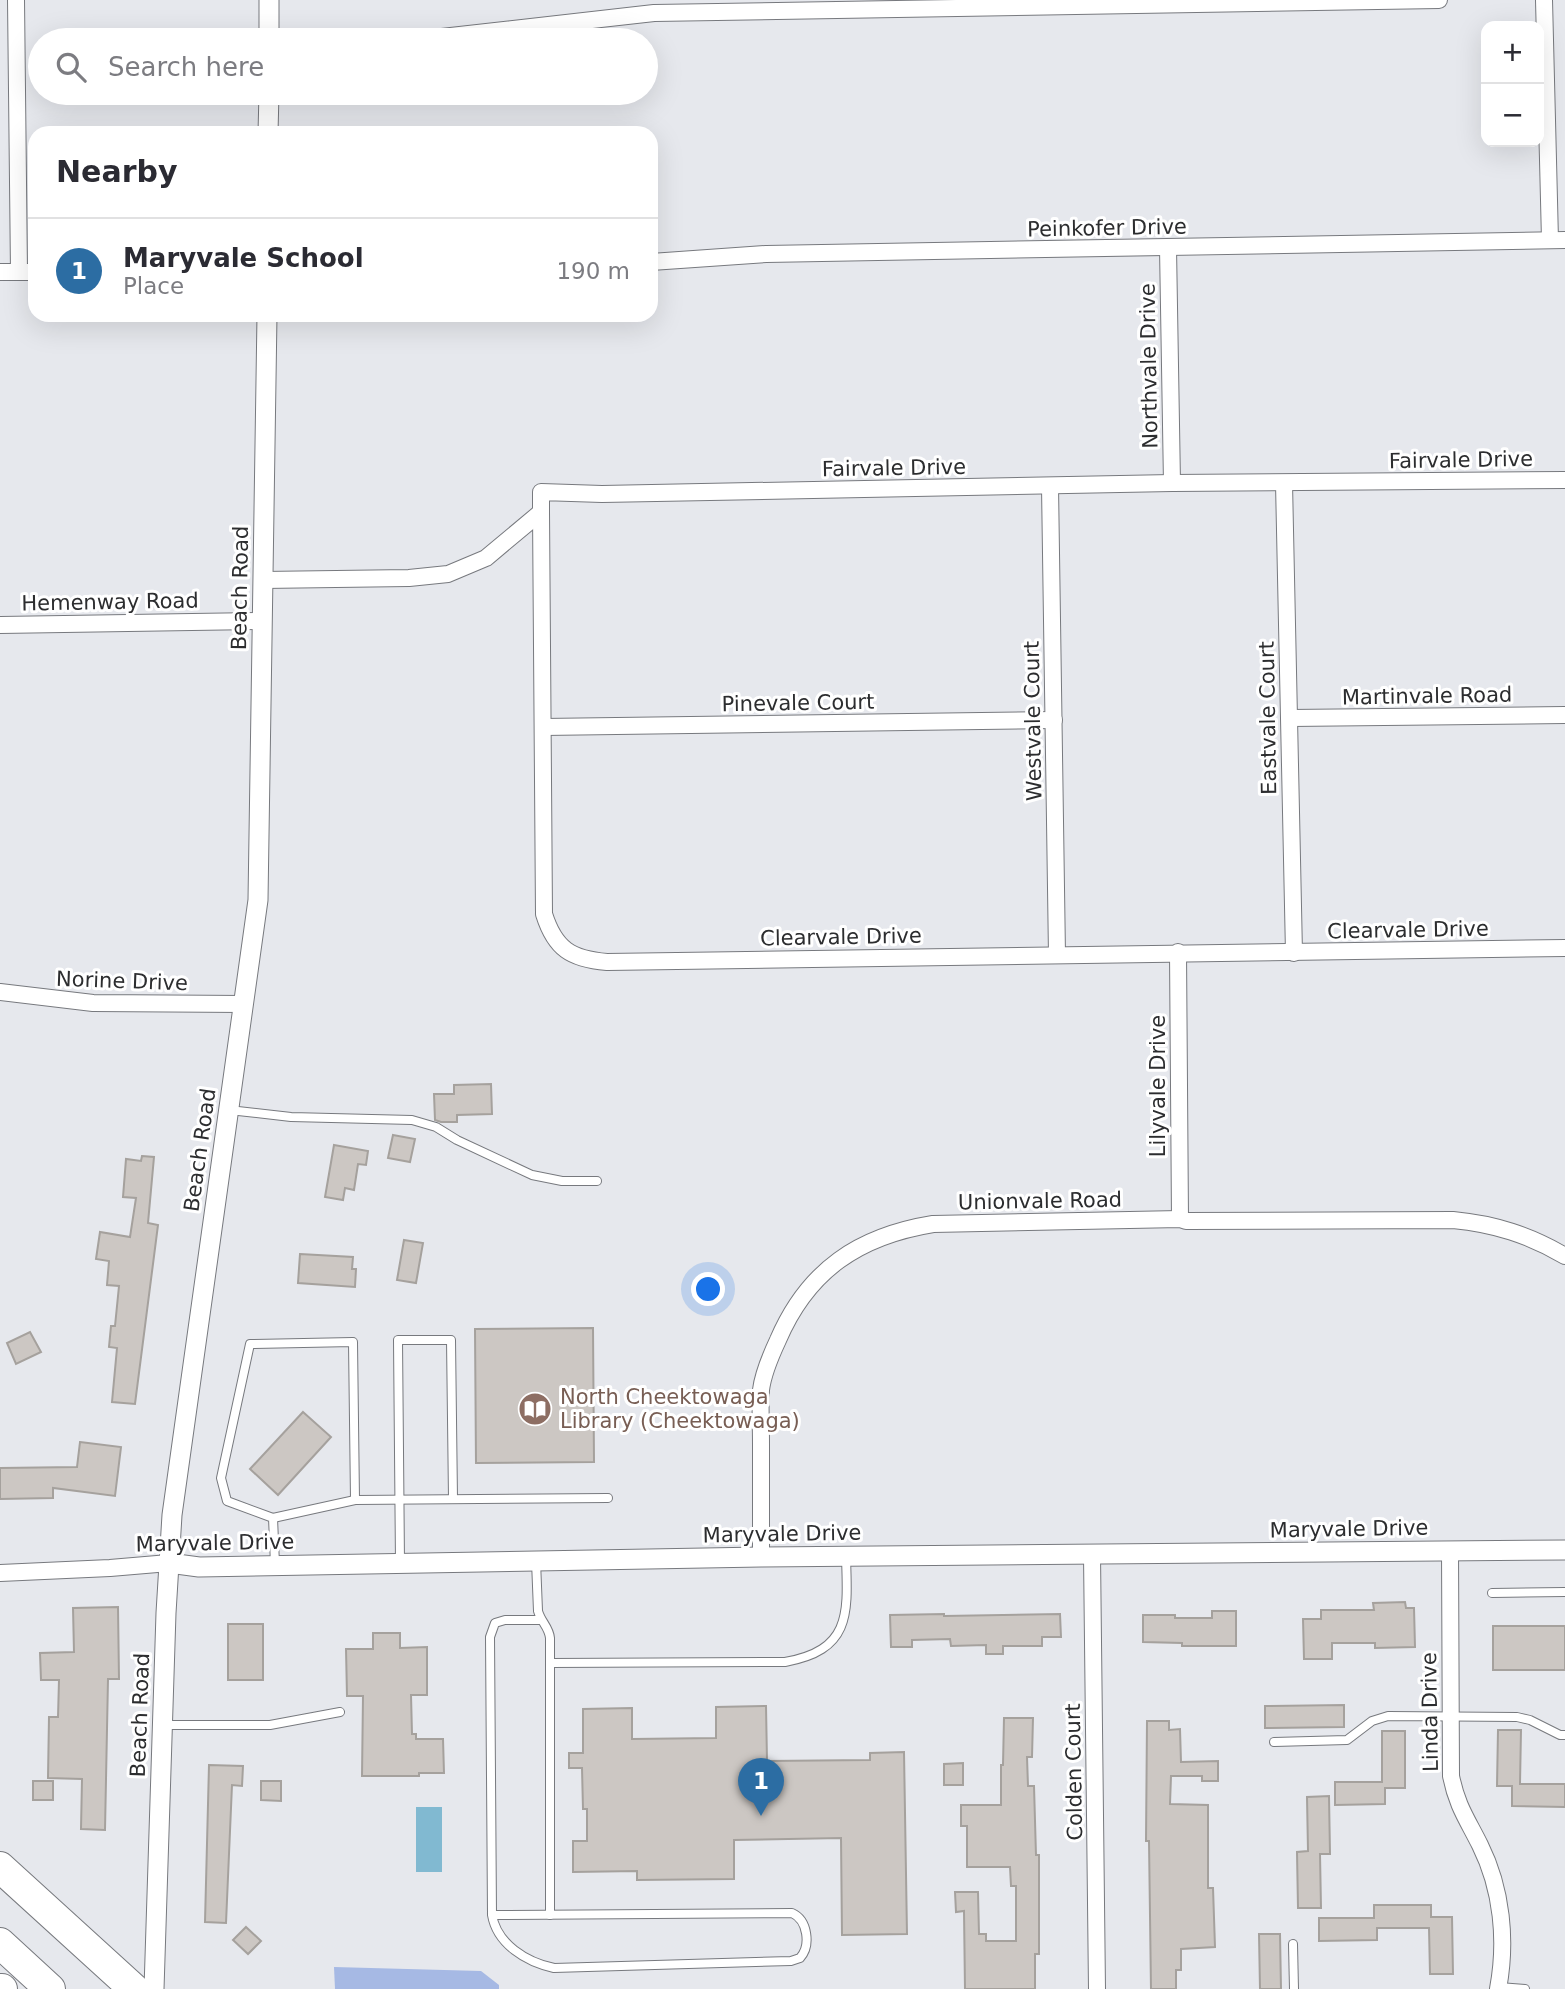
<!DOCTYPE html>
<html lang="en">
<head>
<meta charset="utf-8">
<style>
	:root { --surface:#fff; --page:#f7f7f7; --text:#2b2b33; --muted:#7c7c81; --line:#e1e1e2; --accent:#2c6da3 }
	body { margin:0; font-family:"DejaVu Sans",sans-serif; background:var(--page); color:var(--text) }
	.controls { position:absolute; right:21px; top:21px; display:grid; overflow:hidden; border-radius:14px; box-shadow:0 7px 28px #0002 }
	.controls button { width:63px; height:63px; display:grid; place-items:center; padding:0; border:0; border-bottom:2px solid var(--line); background:var(--surface); color:var(--text); font:35px sans-serif }
	.you { position:absolute; left:709px; top:1290px; width:24px; height:24px; margin:-18px; border:5px solid #fff; border-radius:50%; background:#1a73e8; box-shadow:0 0 0 10px #1a73e833 }
	.badge { display:grid; place-items:center; width:46px; height:46px; border-radius:50%; background:var(--accent); color:#fff; font-size:23px; font-weight:700 }
	.pin { position:absolute; translate:-50% -58px; filter:drop-shadow(0 2px 4px #0008) }
	.pin::after { content:''; position:absolute; top:37px; width:24px; height:21px; background:inherit; clip-path:polygon(0 0,100% 0,50% 100%) }
	.list { margin:0; padding:0; list-style:none }
	h2 { display:flex; justify-content:space-between; align-items:center; height:91px; margin:0; padding:0 28px; font-size:30px }
	h2 small { font-size:23px; font-weight:400; color:var(--muted) }
	.list li { display:grid; grid-template-columns:46px 1fr auto; gap:21px; align-items:center; box-sizing:border-box; height:105px; padding:0 28px; border-top:2px solid var(--line) }
	.list b { display:block; font-size:26px; white-space:nowrap }
	.list p { margin:0; font-size:23px; white-space:nowrap; color:var(--muted) }
	.list em { font-size:23px; font-style:normal; color:var(--muted) }
	.icon { flex:none; width:38px; height:38px; fill:none; stroke:currentColor; stroke-width:2; stroke-linecap:round; stroke-linejoin:round }
	.map { position:relative; flex:none; width:1565px; height:1989px; overflow:hidden }
	.search { position:absolute; background:var(--surface); box-shadow:0 7px 28px #0002; left:28px; top:28px; width:630px; height:77px; display:flex; align-items:center; gap:18px; box-sizing:border-box; padding:0 24px; border-radius:38px; color:var(--muted); font-size:26px }
	.panel { position:absolute; background:var(--surface); box-shadow:0 7px 28px #0002; left:28px; top:126px; width:630px; height:196px; border-radius:21px }
	.map>svg:first-child { display:block }
	.green { fill:#a6b9e4 }
	.water { fill:#81b9d1 }
	.building { fill:#ccc7c3; stroke:#a5a19d; stroke-width:2 }
	.lines { fill:none; stroke-linecap:round; stroke-linejoin:round }
	.service-casing { stroke:#77797e; stroke-width:10 }
	.minor-casing { stroke:#77797e; stroke-width:18 }
	.tertiary-casing { stroke:#77797e; stroke-width:21 }
	.motorway-casing { stroke:#77797e; stroke-width:32 }
	.service { stroke:#fff; stroke-width:8 }
	.minor { stroke:#fff; stroke-width:16 }
	.tertiary { stroke:#fff; stroke-width:19 }
	.motorway { stroke:#fff; stroke-width:30 }
	.labels { text-anchor:middle; stroke-width:6; stroke-linejoin:round; paint-order:stroke }
	.street-label { font-size:21px; fill:#2c2d2f; stroke:#fff }
	.education-label { font-size:21px; fill:#785e54; stroke:#fff; text-anchor:start }
</style>
</head>
<body>
<div class="map">
<svg width="1565" height="1989" viewBox="0 0 1565 1989">
	<rect width="100%" height="100%" fill="#e6e8ed"/>
	<polygon class="green" points="334,1967 481,1971 499,1985 499,1989 335,1989"/>
	<rect class="water" x="416" y="1807" width="26" height="65"/>
	<g class="building">
		<polygon points="491,1084 492,1114 457,1115 457,1122 441,1122 435,1120 434,1094 454,1094 454,1085"/>
		<polygon points="393,1135 415,1139 410,1162 388,1158"/>
		<polygon points="334,1145 368,1151 366,1165 358,1164 354,1190 345,1188 343,1200 325,1197"/>
		<polygon points="142,1156 154,1157 148,1223 158,1225 135,1404 112,1402 117,1348 109,1347 111,1326 115,1326 119,1286 107,1285 109,1261 96,1259 100,1232 130,1237 136,1198 123,1197 126,1159 141,1161"/>
		<polygon points="404,1240 423,1243 416,1283 397,1280"/>
		<polygon points="300,1254 353,1257 352,1269 356,1269 355,1287 298,1283"/>
		<polygon points="593,1328 594,1462 476,1463 475,1329"/>
		<polygon points="30,1332 41,1352 16,1364 7,1343"/>
		<polygon points="303,1412 331,1437 278,1495 250,1469"/>
		<polygon points="80,1442 121,1447 115,1496 53,1488 53,1498 0,1499 0,1468 77,1467"/>
		<polygon points="1405,1602 1406,1608 1414,1608 1415,1647 1375,1648 1375,1643 1332,1643 1332,1659 1304,1659 1303,1619 1321,1619 1321,1610 1374,1610 1373,1603"/>
		<polygon points="118,1607 119,1679 108,1679 105,1830 81,1829 82,1779 48,1778 49,1717 58,1717 59,1680 41,1680 40,1653 74,1652 73,1608"/>
		<polygon points="1212,1611 1236,1611 1236,1646 1182,1646 1182,1643 1143,1642 1143,1615 1175,1615 1175,1618 1212,1618"/>
		<polygon points="944,1614 944,1616 1060,1614 1061,1637 1042,1637 1042,1646 1003,1646 1003,1654 986,1654 986,1645 951,1646 950,1639 912,1640 912,1647 891,1647 890,1615"/>
		<rect x="228" y="1624" width="35" height="56"/>
		<rect x="1493" y="1626" width="72" height="44"/>
		<polygon points="373,1633 400,1633 400,1648 427,1647 427,1695 411,1695 412,1734 416,1734 416,1739 443,1739 444,1773 419,1773 419,1776 362,1776 363,1696 347,1696 346,1649 373,1649"/>
		<polygon points="1344,1705 1344,1727 1265,1728 1265,1706"/>
		<polygon points="766,1706 767,1761 870,1760 870,1753 904,1752 907,1934 842,1935 841,1838 734,1840 734,1879 637,1880 637,1871 573,1872 573,1841 587,1841 587,1809 583,1809 582,1768 569,1768 569,1753 583,1753 583,1709 632,1708 632,1739 716,1738 716,1707"/>
		<polygon points="1004,1718 1033,1718 1032,1757 1027,1757 1028,1786 1034,1786 1036,1855 1039,1855 1039,1954 1035,1954 1035,1989 965,1989 964,1911 956,1912 955,1892 978,1892 979,1934 986,1934 986,1941 1016,1941 1016,1886 1011,1886 1010,1867 967,1867 967,1826 961,1826 961,1805 1001,1805 1001,1765 1003,1765"/>
		<polygon points="1147,1721 1169,1721 1169,1730 1180,1729 1181,1762 1218,1761 1218,1781 1202,1781 1202,1776 1171,1776 1170,1804 1208,1805 1208,1888 1213,1888 1215,1947 1181,1949 1181,1970 1176,1970 1176,1989 1151,1989 1149,1841 1146,1841"/>
		<polygon points="1498,1730 1521,1730 1520,1784 1565,1784 1565,1807 1512,1806 1512,1786 1497,1786"/>
		<polygon points="1382,1731 1405,1731 1405,1788 1385,1788 1385,1804 1335,1805 1335,1782 1382,1782"/>
		<polygon points="963,1763 963,1785 944,1785 944,1764"/>
		<polygon points="209,1765 243,1766 242,1786 232,1785 226,1923 205,1922"/>
		<rect x="33" y="1781" width="20" height="19"/>
		<polygon points="261,1781 281,1781 281,1801 261,1800"/>
		<polygon points="1329,1796 1330,1854 1320,1854 1321,1908 1298,1908 1297,1852 1308,1851 1307,1797"/>
		<polygon points="1374,1905 1431,1905 1431,1917 1452,1917 1453,1974 1430,1974 1429,1928 1377,1928 1377,1940 1319,1941 1319,1918 1374,1918"/>
		<polygon points="246,1927 261,1941 248,1954 233,1940"/>
		<polygon points="1259,1934 1280,1934 1281,1989 1260,1989"/>
	</g>
	<g class="lines">
		<defs>
			<g id="service">
				<polyline points="229,1110 291,1117 412,1120 436,1127 457,1140 532,1175 562,1181 597,1181"/>
				<polyline points="273,1518 355,1500 608,1498"/>
				<path d="M 536,1561 L 538,1611 C 541,1622 549,1627 550,1638 L 550,1915"/>
				<polyline points="400,1563 398,1340 451,1340 453,1499"/>
				<polyline points="275,1564 273,1518 227,1501 221,1478 250,1344 353,1342 355,1500"/>
				<polyline points="1492,1593 1565,1592"/>
				<path d="M 550,1663 L 785,1662 C 851,1650 848,1614 846,1558"/>
				<polyline points="163,1725 270,1725 340,1712"/>
				<polyline points="1274,1742 1347,1740 1372,1721 1388,1716 1517,1717 1530,1720 1560,1735 1565,1735"/>
				<path d="M 492,1915 L 792,1913 C 808,1920 811,1946 800,1958 L 791,1961 L 554,1968 C 526,1962 497,1944 492,1915 L 490,1637 L 495,1623 L 505,1620 L 540,1620"/>
				<polyline points="1293,1944 1294,1989"/>
				<polyline points="1499,1987 1525,1989"/>
			</g>
			<g id="minor">
				<polyline points="16,0 19,272"/>
				<polyline points="1544,0 1550,240"/>
				<polyline points="415,40 654,13 1439,0"/>
				<polyline points="1168,248 1172,483"/>
				<polyline points="651,262 766,254 1565,240"/>
				<polyline points="0,272 35,272"/>
				<polyline points="1284,483 1294,953"/>
				<polyline points="1050,486 1057,955"/>
				<path d="M 541,512 L 544,914 C 555,949 571,959 607,962 L 1565,948"/>
				<polyline points="263,580 409,578 448,574 486,558 541,512 541,492 602,494 1172,483 1565,480"/>
				<polyline points="0,625 262,621"/>
				<polyline points="1290,718 1565,715"/>
				<polyline points="543,727 1054,720"/>
				<polyline points="1178,952 1180,1219"/>
				<polyline points="0,992 93,1003 244,1004"/>
				<path d="M 1450,1550 L 1451,1776 C 1457,1806 1467,1819 1480,1845 C 1502,1889 1507,1941 1498,1989"/>
				<polyline points="1092,1555 1097,1989"/>
				<path d="M 761,1557 C 761,1519 761,1482 761,1444 C 761,1426 760,1408 761,1390 C 763,1373 771,1355 778,1340 C 808,1270 859,1236 933,1224 L 1180,1219 L 1186,1221 L 1453,1220 C 1495,1224 1529,1235 1565,1256"/>
				<polyline points="0,1573 110,1568 169,1563"/>
			</g>
			<g id="tertiary">
				<polyline points="269,40 269,0"/>
				<polyline points="268,133 269,93"/>
				<polyline points="169,1563 199,1567 761,1557 1565,1550"/>
				<polyline points="154,1989 166,1613 172,1515 258,900 267,315"/>
			</g>
			<g id="motorway">
				<polyline points="0,1867 134,1989"/>
				<polyline points="0,1943 50,1989"/>
				<polyline points="0,1989 2,1989"/>
			</g>
		</defs>
		<use href="#service" class="service-casing"/>
		<use href="#minor" class="minor-casing"/>
		<use href="#tertiary" class="tertiary-casing"/>
		<use href="#motorway" class="motorway-casing"/>
		<use href="#service" class="service"/>
		<use href="#minor" class="minor"/>
		<use href="#tertiary" class="tertiary"/>
		<use href="#motorway" class="motorway"/>
	</g>
	<defs>
		<symbol id="library-disc" viewBox="-11 -11 22 22"><circle r="9.5" fill="#8d6e63" stroke="#fff"/><path d="M-6-4Q-3-5.5-.7-3.5V5Q-3 3-6 4ZM6-4Q3-5.5 .7-3.5V5Q3 3 6 4Z" fill="#fff"/></symbol>
	</defs>
	<g fill-rule="evenodd">
		<use href="#library-disc" x="516" y="1390" width="38" height="38"/>
	</g>
	<g class="labels">
		<g class="street-label">
			<text transform="translate(1107 228) rotate(-1)" y="7">Peinkofer Drive</text>
			<text transform="translate(1149 366) rotate(-91)" y="7">Northvale Drive</text>
			<text transform="translate(1461 460) rotate(-1)" y="7">Fairvale Drive</text>
			<text transform="translate(894 468) rotate(-1)" y="7">Fairvale Drive</text>
			<text transform="translate(240 588) rotate(-89)" y="7">Beach Road</text>
			<text transform="translate(110 602) rotate(-1)" y="7">Hemenway Road</text>
			<text transform="translate(1427 696) rotate(-1)" y="7">Martinvale Road</text>
			<text transform="translate(798 703) rotate(-1)" y="7">Pinevale Court</text>
			<text transform="translate(1268 718) rotate(-91)" y="7">Eastvale Court</text>
			<text transform="translate(1033 721) rotate(-91)" y="7">Westvale Court</text>
			<text transform="translate(1408 930) rotate(-1)" y="7">Clearvale Drive</text>
			<text transform="translate(841 937) rotate(-1)" y="7">Clearvale Drive</text>
			<text transform="translate(122 981) rotate(2)" y="7">Norine Drive</text>
			<text transform="translate(1158 1086) rotate(-90)" y="7">Lilyvale Drive</text>
			<text transform="translate(200 1150) rotate(-82)" y="7">Beach Road</text>
			<text transform="translate(1040 1201) rotate(-1)" y="7">Unionvale Road</text>
			<text transform="translate(1349 1529) rotate(-1)" y="7">Maryvale Drive</text>
			<text transform="translate(782 1534) rotate(-1)" y="7">Maryvale Drive</text>
			<text transform="translate(215 1543) rotate(-1)" y="7">Maryvale Drive</text>
			<text transform="translate(1430 1712) rotate(-91)" y="7">Linda Drive</text>
			<text transform="translate(140 1715) rotate(-88)" y="7">Beach Road</text>
			<text transform="translate(1074 1772) rotate(-91)" y="7">Colden Court</text>
		</g>
		<g class="education-label">
			<text x="560" y="1404">North Cheektowaga<tspan x="560" dy="24">Library (Cheektowaga)</tspan></text>
		</g>
	</g>
</svg>
<div class="controls">
<button>+</button>
<button>−</button>
</div>
<div class="you"></div>
<div class="pin badge" style="left:761px;top:1816px">1</div>
<div class="search"><svg class="icon" aria-label="search" viewBox="0 0 24 24"><circle cx="10" cy="10" r="6"/><path d="M15 15l6 6"/></svg>Search here</div>
<section class="panel">
<h2>Nearby<small></small></h2>
<ul class="list">
<li><span class="badge">1</span><div><b>Maryvale School</b><p>Place</p></div><em>190 m</em></li>
</ul>
</section>
</div>
</body>
</html>
